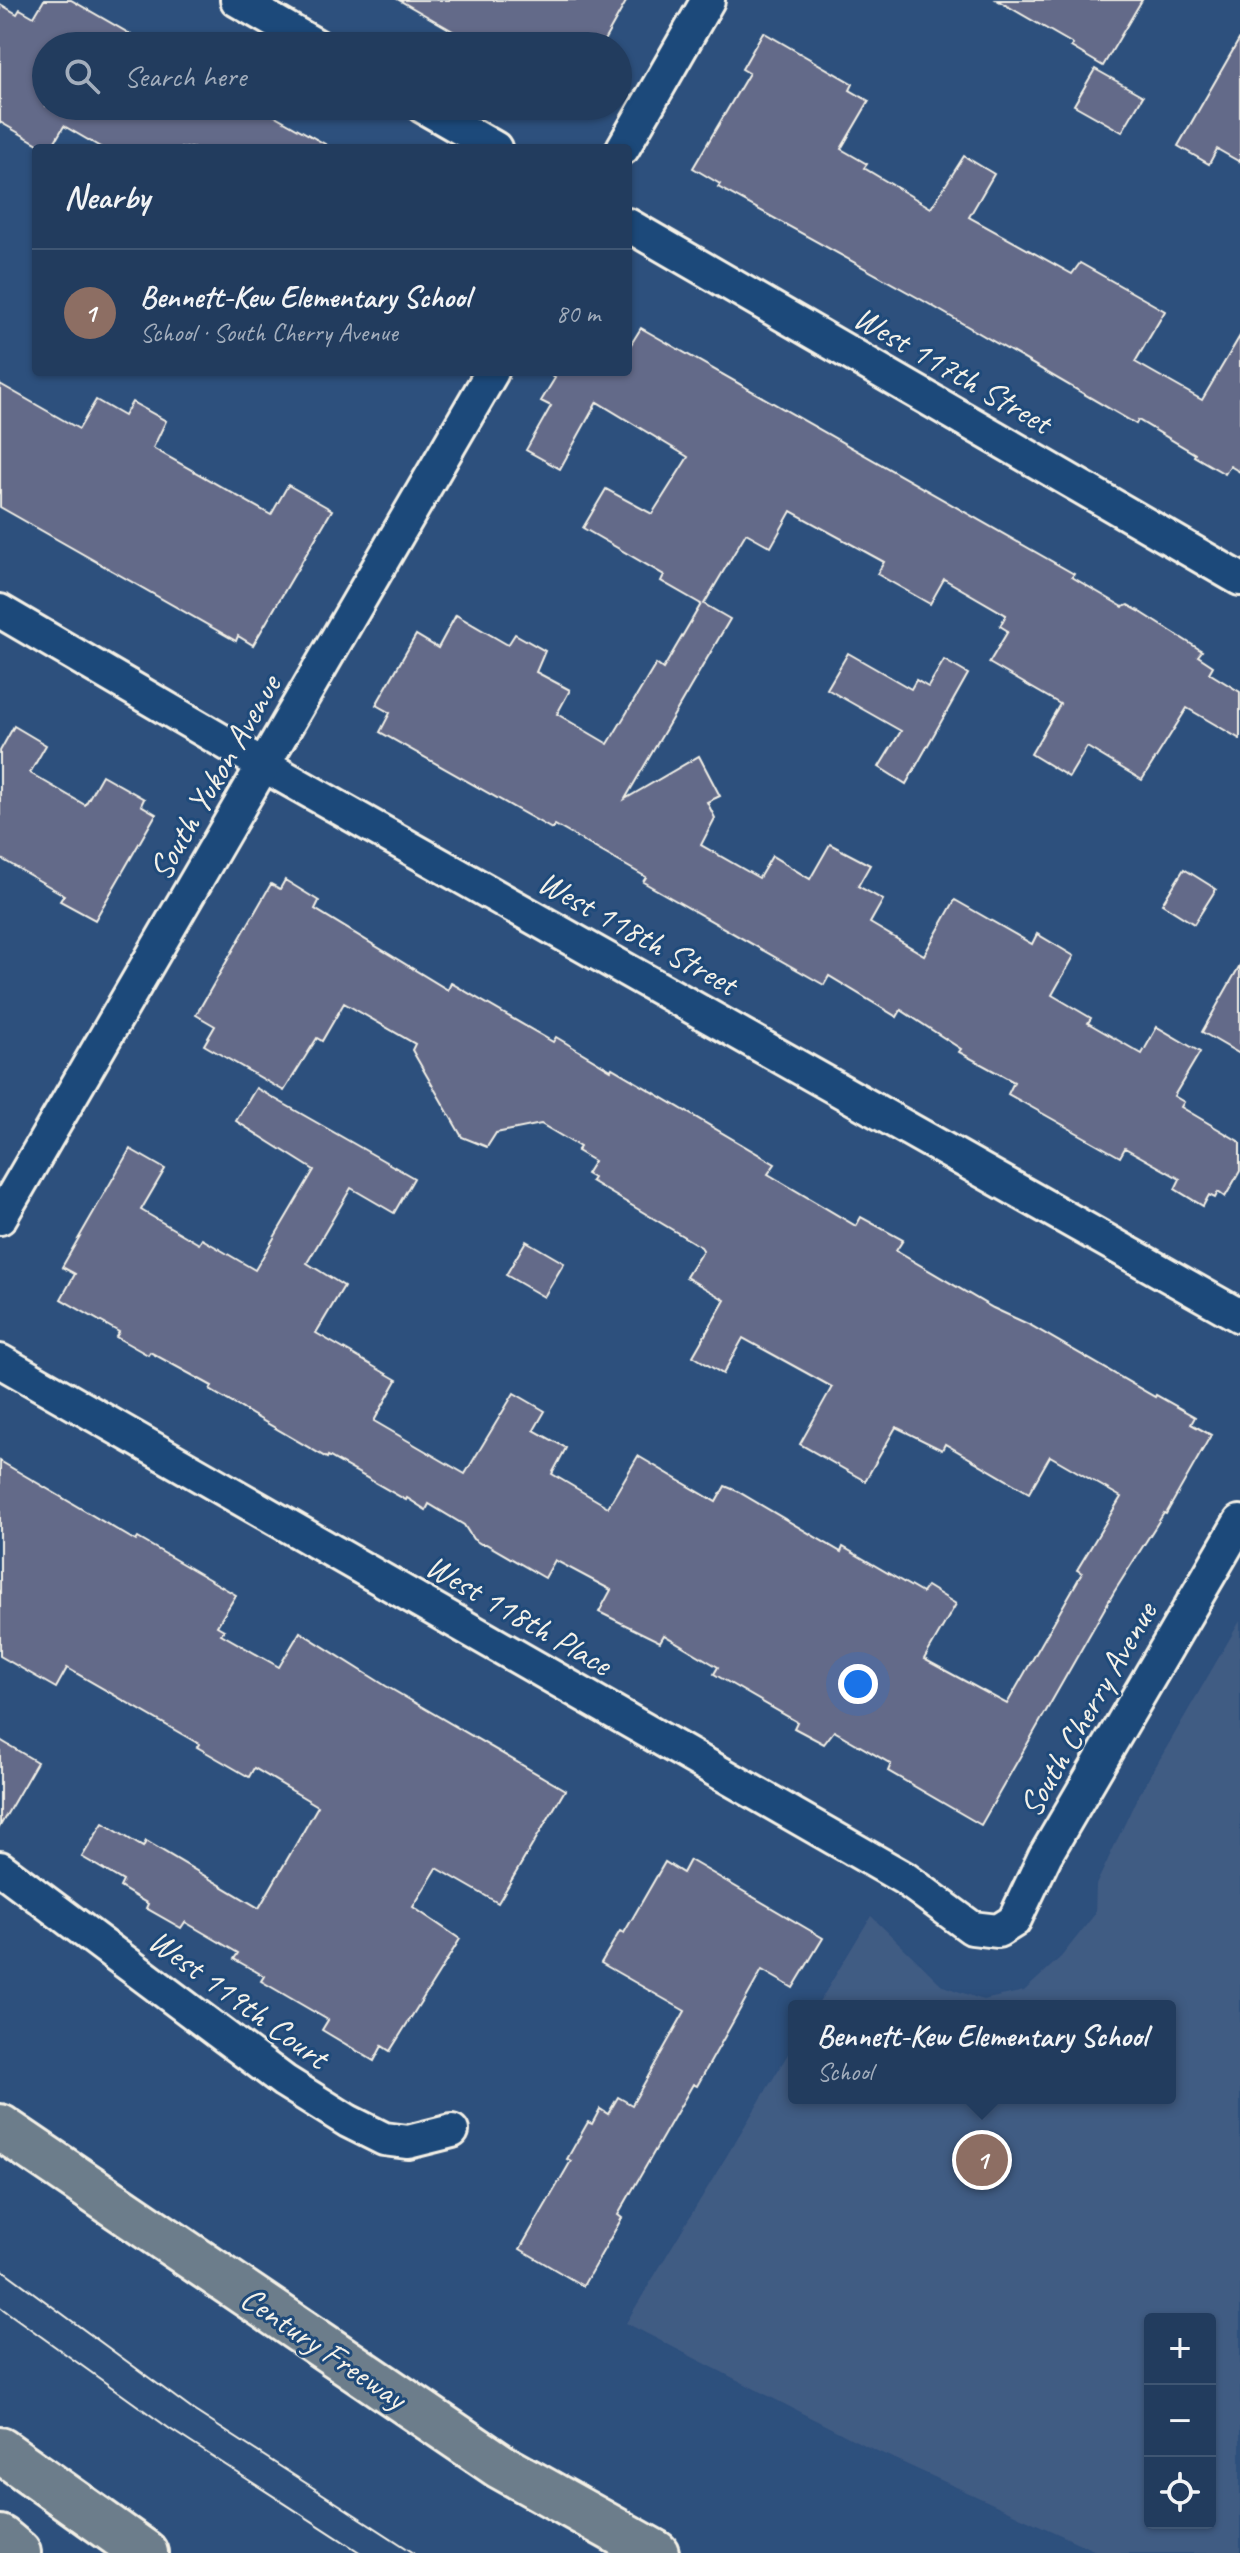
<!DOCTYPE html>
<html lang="en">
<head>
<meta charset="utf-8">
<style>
	:root { --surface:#223c5e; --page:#2a4364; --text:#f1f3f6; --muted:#a2adbc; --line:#3f5673; --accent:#e69b98 }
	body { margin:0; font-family:Caveat,sans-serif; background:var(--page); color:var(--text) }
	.controls { position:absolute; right:24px; bottom:24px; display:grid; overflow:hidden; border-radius:8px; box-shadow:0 2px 6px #0004 }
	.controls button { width:72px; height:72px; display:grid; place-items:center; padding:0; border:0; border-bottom:2px solid var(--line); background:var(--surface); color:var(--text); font:40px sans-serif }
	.you { position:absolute; left:858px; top:1684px; width:28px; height:28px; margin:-20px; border:6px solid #fff; border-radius:50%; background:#1a73e8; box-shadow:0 0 0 12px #1a73e833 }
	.badge { display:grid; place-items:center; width:52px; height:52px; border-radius:50%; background:var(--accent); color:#fff; font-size:26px; font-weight:700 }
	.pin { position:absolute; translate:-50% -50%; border:4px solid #fff; box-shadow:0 2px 8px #0006 }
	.popup { position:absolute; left:788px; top:2000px; width:388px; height:104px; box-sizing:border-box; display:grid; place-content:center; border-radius:8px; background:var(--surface); filter:drop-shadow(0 2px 6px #0005); font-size:26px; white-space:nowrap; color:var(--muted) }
	.popup b { font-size:30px; color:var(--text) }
	.popup::after { content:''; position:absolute; left:50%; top:100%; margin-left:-16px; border:16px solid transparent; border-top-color:var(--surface) }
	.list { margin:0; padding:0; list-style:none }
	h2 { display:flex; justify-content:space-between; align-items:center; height:104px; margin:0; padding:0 32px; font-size:34px }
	h2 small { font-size:26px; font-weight:400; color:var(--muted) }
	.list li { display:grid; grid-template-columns:52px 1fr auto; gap:24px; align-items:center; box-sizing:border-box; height:128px; padding:0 32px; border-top:2px solid var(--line) }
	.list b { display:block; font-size:30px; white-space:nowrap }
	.list p { margin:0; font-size:26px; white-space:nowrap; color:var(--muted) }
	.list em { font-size:26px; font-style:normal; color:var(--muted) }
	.icon { flex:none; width:44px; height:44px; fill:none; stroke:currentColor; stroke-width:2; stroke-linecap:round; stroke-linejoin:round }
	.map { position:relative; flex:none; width:1240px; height:2553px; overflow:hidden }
	.search { position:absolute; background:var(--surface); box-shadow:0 2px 6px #0004; left:32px; top:32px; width:600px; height:88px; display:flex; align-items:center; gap:20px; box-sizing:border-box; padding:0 28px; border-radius:44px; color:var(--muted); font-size:30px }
	.panel { position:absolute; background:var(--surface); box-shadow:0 2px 6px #0004; left:32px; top:144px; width:600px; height:232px; border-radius:8px }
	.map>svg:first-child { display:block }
	.built { fill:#415b83; fill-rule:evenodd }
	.building { fill:#636a89; stroke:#f4f1e8; stroke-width:2 }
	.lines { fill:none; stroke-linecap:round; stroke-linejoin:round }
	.minor-casing { stroke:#f4f1e8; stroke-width:38 }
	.motorway-casing { stroke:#f4f1e8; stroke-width:50 }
	.minor { stroke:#1f4a7a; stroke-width:32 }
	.motorway { stroke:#6c7d8b; stroke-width:44 }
	.tram { stroke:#f4f1e8; stroke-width:2 }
	.labels { text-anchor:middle; stroke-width:6; stroke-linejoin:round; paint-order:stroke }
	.street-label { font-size:34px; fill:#f4f1e8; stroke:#1f4a7a }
</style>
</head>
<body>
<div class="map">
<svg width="1240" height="2553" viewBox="0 0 1240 2553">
	<rect width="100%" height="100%" fill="#2d507d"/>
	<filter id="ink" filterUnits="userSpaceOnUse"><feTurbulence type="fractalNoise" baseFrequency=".0125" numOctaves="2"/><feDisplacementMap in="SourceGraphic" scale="16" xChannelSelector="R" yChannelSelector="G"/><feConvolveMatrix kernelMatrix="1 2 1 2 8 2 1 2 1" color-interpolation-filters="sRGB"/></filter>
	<g filter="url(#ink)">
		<path class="built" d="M 1240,1621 L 1240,2553 L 1100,2553 L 862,2444 L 626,2323 L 794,2044 L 794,2098 L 1170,2098 L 1170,2006 L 817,2006 L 871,1916 L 943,1986 L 983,2000 L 1024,1991 L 1061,1957 L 1095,1914 L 1096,1885 L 1135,1802 ZM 1150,2319 L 1210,2319 L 1210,2523 L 1150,2523 Z"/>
		<g class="building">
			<polygon points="44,0 71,0 151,46 46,46 46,106 251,106 259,111 261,108 332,148 102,148 64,126 51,148 45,148 0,122 0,4 17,14 20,9 34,17"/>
			<polygon points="399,0 627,0 601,46 479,46"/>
			<polygon points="997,0 1142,0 1103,66 1071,47 1073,44"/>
			<polygon points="763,32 853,84 850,90 869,101 841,149 867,164 864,168 931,208 964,156 994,174 969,217 1072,274 1080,263 1165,311 1135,362 1202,400 1240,336 1240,472 1230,466 1225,474 1194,456 1195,454 1138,420 1136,424 922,300 718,187 720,184 693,168 749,73 742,69"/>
			<polygon points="1240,38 1240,162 1217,149 1209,164 1178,146"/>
			<polygon points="1095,69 1143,96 1122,132 1074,105"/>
			<polygon points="641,328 1074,574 1072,577 1123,607 1128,605 1139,611 1202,651 1198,656 1213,666 1209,673 1240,692 1240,739 1187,708 1142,780 1087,747 1069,777 1031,754 1060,704 989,663 1008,631 1000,626 1006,615 944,579 930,604 877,574 884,562 791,511 771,547 746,533 704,604 730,619 625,799 699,756 720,796 707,802 715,818 701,845 759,878 772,856 810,879 830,844 870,865 858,886 883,900 870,923 924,955 955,900 1032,944 1037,934 1074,956 1052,995 1091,1018 1088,1023 1142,1054 1157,1027 1200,1052 1174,1096 1184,1102 1181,1107 1240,1142 1240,1171 1225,1197 1218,1192 1215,1198 1209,1195 1203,1206 1175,1189 1180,1179 1125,1148 1120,1157 1008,1094 1014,1082 959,1052 961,1049 901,1010 897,1017 829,976 824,985 643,882 646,877 555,825 552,829 380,732 390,713 376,705 416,635 438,648 456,615 508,645 515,634 545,651 536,672 570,690 557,714 608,744 656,664 663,669 701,604 661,581 664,575 583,528 606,489 652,514 688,457 597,402 560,469 526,450 551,406 541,401 555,378 546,372 628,372 628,349"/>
			<polygon points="0,384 79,429 96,400 124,416 132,402 166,421 153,448 271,515 288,485 332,510 253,645 238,636 236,641 0,507"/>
			<polygon points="848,653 911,689 916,680 928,687 944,660 968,674 906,784 879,767 901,731 827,689"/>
			<polygon points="14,726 46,745 30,773 85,805 102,775 144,799 141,805 156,814 95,920 60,901 64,895 0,858 0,751"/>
			<polygon points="1184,869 1216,889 1194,924 1162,904"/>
			<polygon points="285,880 319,901 315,909 448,990 451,983 553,1042 556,1037 611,1070 612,1068 775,1164 768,1174 856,1226 861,1217 903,1240 896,1251 993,1308 1030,1325 1155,1397 1156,1395 1195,1417 1191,1424 1211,1435 1166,1514 1164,1513 1114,1592 981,1825 888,1771 891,1764 834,1731 824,1744 794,1728 797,1722 714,1674 718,1667 664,1635 660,1642 599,1612 611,1590 555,1560 545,1578 486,1544 481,1544 473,1539 464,1525 429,1504 426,1510 407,1498 406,1500 328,1456 327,1458 210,1390 212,1386 150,1352 148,1355 116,1337 119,1332 61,1299 75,1274 62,1267 130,1149 165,1169 141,1210 199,1244 202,1239 255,1270 314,1170 236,1121 256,1088 414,1178 394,1213 351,1188 307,1263 344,1286 316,1333 397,1380 374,1421 465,1474 514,1393 545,1411 534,1430 566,1448 552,1474 608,1507 638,1456 716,1502 725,1486 737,1491 841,1552 843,1547 922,1593 927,1586 956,1604 924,1659 1007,1704 1082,1573 1077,1570 1121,1497 1050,1456 1029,1493 945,1444 942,1450 896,1427 865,1481 800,1444 832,1387 743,1338 723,1374 693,1356 725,1300 686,1277 703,1250 701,1247 591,1181 593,1178 586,1174 594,1161 577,1151 580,1147 541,1124 496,1133 487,1147 462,1137 412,1050 415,1044 344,1003 322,1041 317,1038 284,1091 204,1045 215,1026 196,1015 271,884 280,889"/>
			<polygon points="1240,965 1240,1054 1202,1032"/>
			<polygon points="526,1241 564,1263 544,1297 506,1275"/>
			<polygon points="0,1461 136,1541 138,1538 236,1595 217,1626 224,1630 221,1634 279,1667 300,1632 386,1686 565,1790 498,1903 437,1868 413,1907 460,1939 390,2051 382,2046 374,2061 322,2030 328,2020 261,1981 264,1976 234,1959 238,1953 185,1922 181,1928 146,1908 148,1904 120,1887 123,1881 82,1857 103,1823 143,1847 146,1841 259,1908 318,1806 254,1768 249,1777 197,1747 199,1744 67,1668 56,1688 0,1656"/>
			<polygon points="0,1740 37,1762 0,1826"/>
			<polygon points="690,1860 823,1938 793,1988 762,1970 697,2086 693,2084 618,2215 622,2218 583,2286 520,2249 571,2161 567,2159 588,2122 592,2124 600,2109 608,2114 618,2097 632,2105 685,2011 601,1963 620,1931 624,1933 665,1862 683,1873"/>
		</g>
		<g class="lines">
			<defs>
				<g id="minor">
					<polyline points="237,0 317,46"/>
					<polyline points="422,106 495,148"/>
					<polyline points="623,148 708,0"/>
					<polyline points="628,225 1240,579"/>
					<polyline points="0,611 265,766 1240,1316"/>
					<polyline points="0,1218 492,372"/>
					<polyline points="0,1361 904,1878 972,1928 998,1931 1014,1921 1045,1856 1240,1522"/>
					<polyline points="0,1868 284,2081 348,2121 384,2139 408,2142 452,2131"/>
				</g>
				<g id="motorway">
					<polyline points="0,2127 500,2466 656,2553"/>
					<polyline points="0,2450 145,2553"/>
					<polyline points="0,2538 18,2553"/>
				</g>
			</defs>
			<use href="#minor" class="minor-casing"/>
			<use href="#motorway" class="motorway-casing"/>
			<use href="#minor" class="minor"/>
			<use href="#motorway" class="motorway"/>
			<g class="tram">
				<polyline points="0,2268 193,2410 414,2553"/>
				<polyline points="0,2307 170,2429 361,2553"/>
			</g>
		</g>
	</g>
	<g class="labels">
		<g class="street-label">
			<text transform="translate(953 369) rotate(30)" y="12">West 117th Street</text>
			<text transform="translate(214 777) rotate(-60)" y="12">South Yukon Avenue</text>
			<text transform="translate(638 932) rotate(29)" y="12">West 118th Street</text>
			<text transform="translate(519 1614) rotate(30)" y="12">West 118th Place</text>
			<text transform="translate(1087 1709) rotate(-60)" y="12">South Cherry Avenue</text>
			<text transform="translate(239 1998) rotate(36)" y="12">West 119th Court</text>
			<text transform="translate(324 2347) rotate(34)" y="12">Century Freeway</text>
		</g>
	</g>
</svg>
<div class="controls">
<button>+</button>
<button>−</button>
<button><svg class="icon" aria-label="locate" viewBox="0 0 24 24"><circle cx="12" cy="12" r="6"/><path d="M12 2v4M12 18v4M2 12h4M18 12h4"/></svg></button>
</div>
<div class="you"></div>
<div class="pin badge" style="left:982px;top:2160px;background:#8d6e63">1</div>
<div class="popup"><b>Bennett-Kew Elementary School</b>School</div>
<div class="search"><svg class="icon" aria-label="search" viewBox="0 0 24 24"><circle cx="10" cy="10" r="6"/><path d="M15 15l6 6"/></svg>Search here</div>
<section class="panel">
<h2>Nearby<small></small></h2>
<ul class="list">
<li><span class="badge" style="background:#8d6e63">1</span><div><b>Bennett-Kew Elementary School</b><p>School · South Cherry Avenue</p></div><em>80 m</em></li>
</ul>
</section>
</div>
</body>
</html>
